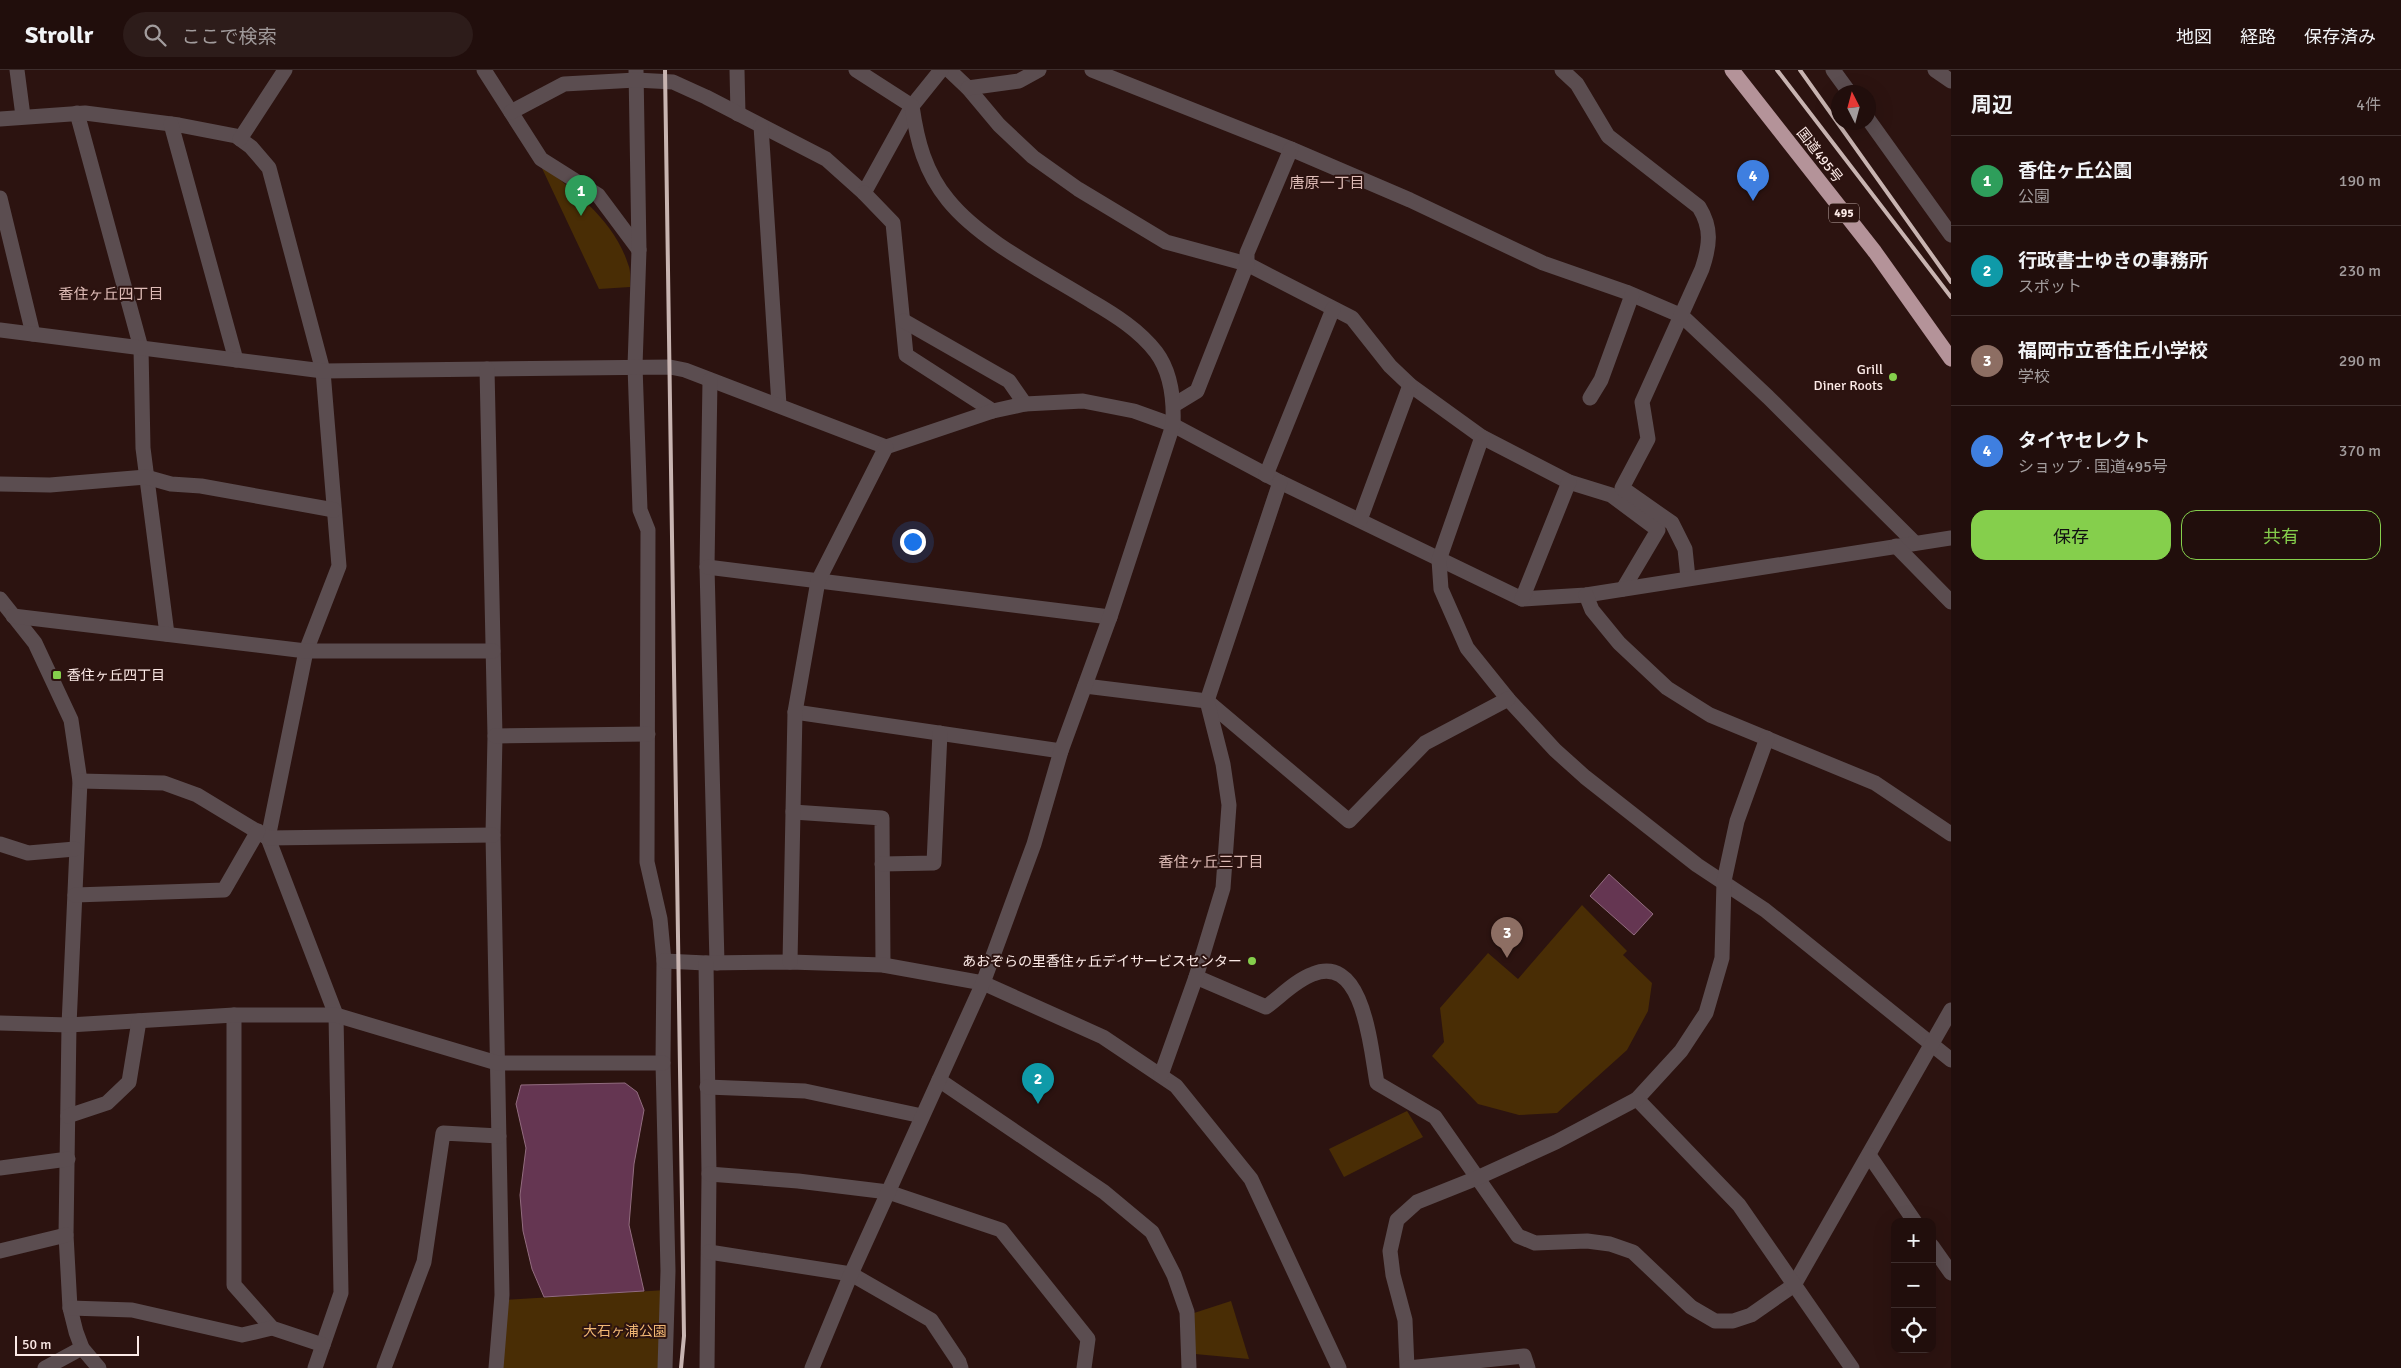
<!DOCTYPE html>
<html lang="ja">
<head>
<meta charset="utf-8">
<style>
	:root { --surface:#210e0c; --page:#2d1c1a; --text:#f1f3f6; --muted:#a29c9d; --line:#3e2e2d; --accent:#85cf4c }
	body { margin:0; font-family:Signika,"Noto Sans JP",sans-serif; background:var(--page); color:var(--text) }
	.controls { position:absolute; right:15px; bottom:15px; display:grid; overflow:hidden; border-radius:10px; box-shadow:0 5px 20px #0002 }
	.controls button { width:45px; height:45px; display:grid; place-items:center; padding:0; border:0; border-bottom:1px solid var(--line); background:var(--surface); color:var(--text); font:25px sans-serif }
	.compass { position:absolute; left:1831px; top:15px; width:45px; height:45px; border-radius:50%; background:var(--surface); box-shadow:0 5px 20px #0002; rotate:354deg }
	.scale { position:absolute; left:15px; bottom:12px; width:124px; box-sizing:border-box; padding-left:5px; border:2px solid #fceae7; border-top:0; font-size:14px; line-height:18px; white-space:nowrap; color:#fceae7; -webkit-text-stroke:4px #2c1310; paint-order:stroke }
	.you { position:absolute; left:912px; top:471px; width:18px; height:18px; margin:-12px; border:4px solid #fff; border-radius:50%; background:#1a73e8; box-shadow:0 0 0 8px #1a73e833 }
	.badge { display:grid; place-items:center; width:32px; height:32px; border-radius:50%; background:var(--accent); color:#fff; font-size:16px; font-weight:700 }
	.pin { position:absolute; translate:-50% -41px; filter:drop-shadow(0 1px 2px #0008) }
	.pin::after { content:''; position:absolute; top:26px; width:18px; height:15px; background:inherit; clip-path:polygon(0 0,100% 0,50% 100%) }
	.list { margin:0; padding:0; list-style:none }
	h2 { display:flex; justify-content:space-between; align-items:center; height:65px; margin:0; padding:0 20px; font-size:21px }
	h2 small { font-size:16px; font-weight:400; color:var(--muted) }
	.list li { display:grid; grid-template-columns:32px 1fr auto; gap:15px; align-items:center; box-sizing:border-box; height:90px; padding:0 20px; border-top:1px solid var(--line) }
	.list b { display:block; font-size:19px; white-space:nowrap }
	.list p { margin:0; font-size:16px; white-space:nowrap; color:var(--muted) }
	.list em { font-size:16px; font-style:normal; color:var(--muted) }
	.actions { display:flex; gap:10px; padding:15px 20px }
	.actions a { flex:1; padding:11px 0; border:1px solid var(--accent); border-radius:15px; text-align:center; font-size:18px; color:var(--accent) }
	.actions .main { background:var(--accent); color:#111 }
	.icon { flex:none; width:28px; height:28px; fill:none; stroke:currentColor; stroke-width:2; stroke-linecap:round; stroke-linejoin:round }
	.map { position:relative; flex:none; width:1951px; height:1298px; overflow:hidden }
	header { display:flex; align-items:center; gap:30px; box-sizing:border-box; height:70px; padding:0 25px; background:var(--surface); border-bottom:1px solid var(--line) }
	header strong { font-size:24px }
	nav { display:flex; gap:28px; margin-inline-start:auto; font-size:18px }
	.search { width:350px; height:45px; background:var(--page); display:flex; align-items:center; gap:12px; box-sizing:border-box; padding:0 18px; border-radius:28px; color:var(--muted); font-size:19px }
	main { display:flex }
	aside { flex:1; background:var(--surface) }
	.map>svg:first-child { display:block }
	.green { fill:#492d05 }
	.water { fill:#653652; stroke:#926c7f }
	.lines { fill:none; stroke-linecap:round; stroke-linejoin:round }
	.minor { stroke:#5b4d50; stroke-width:15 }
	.highway { stroke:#b49399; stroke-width:15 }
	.rail { stroke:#c8b4b1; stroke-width:4 }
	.poi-dot { fill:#85cf4c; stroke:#2c1310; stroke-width:2 }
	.labels { text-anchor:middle; stroke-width:4; stroke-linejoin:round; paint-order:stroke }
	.shield { fill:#2c1310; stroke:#beaaa6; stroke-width:1 }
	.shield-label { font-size:12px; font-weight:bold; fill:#fceae7 }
	.street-label { font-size:14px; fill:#fceae7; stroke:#2c1310 }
	.poi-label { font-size:14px; fill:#fceae7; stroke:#2c1310; text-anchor:end }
	.park-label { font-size:14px; fill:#f1b774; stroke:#2c1310 }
	.neighbourhood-label { font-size:15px; fill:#dfbcb7; stroke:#2c1310 }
</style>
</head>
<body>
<header>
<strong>Strollr</strong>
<div class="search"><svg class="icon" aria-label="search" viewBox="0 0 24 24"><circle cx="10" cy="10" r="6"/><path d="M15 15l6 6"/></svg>ここで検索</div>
<nav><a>地図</a><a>経路</a><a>保存済み</a></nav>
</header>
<main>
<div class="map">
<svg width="1951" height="1298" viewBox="0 0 1951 1298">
	<rect width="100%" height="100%" fill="#2c1310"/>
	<g class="green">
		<path d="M 540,94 C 574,121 614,150 628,194 C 631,200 630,209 630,217 L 599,219 Z"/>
		<polygon points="1582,835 1627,881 1623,885 1652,913 1648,941 1627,980 1557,1043 1519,1045 1478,1034 1432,986 1444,972 1440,938 1488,883 1518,909"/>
		<polygon points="1407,1041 1423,1067 1344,1107 1329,1079"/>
		<polygon points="666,1220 664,1298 497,1298 503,1230"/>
		<polygon points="1231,1231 1249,1289 1195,1284 1194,1243"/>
	</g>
	<g class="water">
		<polygon points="1609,804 1653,844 1634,865 1590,826"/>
		<polygon points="625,1013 637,1022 644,1040 634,1094 629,1155 644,1221 544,1227 532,1199 523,1161 520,1125 526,1078 516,1034 521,1015"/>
	</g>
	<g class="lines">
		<g class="minor">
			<polyline points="17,0 23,46"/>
			<polyline points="484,0 541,89 598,125 639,180"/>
			<polyline points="636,0 639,180 635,296 640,440 648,460 647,792 660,849 664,891 663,993 668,1201 665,1298"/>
			<polyline points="737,0 738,44"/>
			<polyline points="949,0 968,18 999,55 1033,87 1078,119 1166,172 1247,194 1352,248 1390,296 1410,315 1482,367 1569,412 1611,425 1658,460 1623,519"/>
			<polyline points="1092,0 1291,79 1410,130 1543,193 1626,222 1682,246 1768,327 1915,473"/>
			<path d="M 1562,0 L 1577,14 L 1608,66 L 1699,137 C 1712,158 1710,175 1702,199 L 1642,332 L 1648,369 L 1622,418 L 1672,453 L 1685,479 L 1688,508"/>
			<polyline points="1833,0 1849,22"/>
			<polyline points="1935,0 1951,11"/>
			<polyline points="968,18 1019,11 1039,0"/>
			<polyline points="511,42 564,14 636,10 673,12 706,27 826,89 864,123 912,36 941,0"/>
			<polyline points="77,43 141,278 143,378 167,564"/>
			<polyline points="0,49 85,43 179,55 236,66 251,77 269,98 323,301 339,496 306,581 268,768 336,945 341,1223 315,1298"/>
			<polyline points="1868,49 1951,165"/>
			<polyline points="171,54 236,290"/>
			<polyline points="761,56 779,335"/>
			<polyline points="240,69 285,0"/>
			<polyline points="864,123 893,153 906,285 993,341"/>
			<polyline points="0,128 33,264"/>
			<polyline points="904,251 1009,311 1025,334"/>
			<polyline points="0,260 323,301 670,297 685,300 886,377 993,341 1025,334 1083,331 1134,341 1173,355 1280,412 1522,529 1586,525 1951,468"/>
			<polyline points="487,299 495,666 493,765 502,1225 496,1298"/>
			<polyline points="710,310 707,497 717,893"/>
			<polyline points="1590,328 1601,310 1632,225"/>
			<polyline points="1174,335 1197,321 1247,194 1247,183 1291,79"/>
			<polyline points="1482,367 1439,490 1441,519 1467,578 1508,629 1555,680 1585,707 1697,795 1765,840 1951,990"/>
			<polyline points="1266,405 1333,239"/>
			<polyline points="0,414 50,415 146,407 171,414 201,416 334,440"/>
			<polyline points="1360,450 1410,315"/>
			<polyline points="1896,476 1951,532"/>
			<polyline points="707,497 1110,547"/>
			<polyline points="1586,525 1592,540 1619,573 1667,618 1710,645 1875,713 1951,764"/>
			<polyline points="0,529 35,573 71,650 80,711 69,955 66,1165 70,1238 76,1262 82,1278 99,1298"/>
			<polyline points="1522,529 1569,412"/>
			<polyline points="13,546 306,581 493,581"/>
			<polyline points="1085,616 1207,631 1349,751 1425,673 1508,629"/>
			<polyline points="795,642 1061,681"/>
			<polyline points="495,666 648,664"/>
			<polyline points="80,711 164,713 197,725 268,768 493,765"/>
			<polyline points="793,742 882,748 883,895"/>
			<polyline points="0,774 28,783 75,779"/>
			<polyline points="882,794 934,793 940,663"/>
			<polyline points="75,825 224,820 258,761"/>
			<polyline points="664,891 706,893 790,892 883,895 983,913 1103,967 1176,1016 1251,1109 1339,1298"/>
			<polyline points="790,892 795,642 818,511 886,377"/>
			<polyline points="706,893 709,1104 707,1298"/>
			<path d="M 1196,907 L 1266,937 C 1281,926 1296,910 1313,904 C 1365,883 1371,983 1377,1013 L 1435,1047 L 1518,1166 L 1535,1173 L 1587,1171 L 1610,1174 L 1633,1182 L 1691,1237 L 1715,1251 L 1733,1251 L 1751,1245 L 1794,1215 L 1951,940"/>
			<polyline points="234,945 234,1215 272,1258 323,1275"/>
			<polyline points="0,953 69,955 234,945 336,945 497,993 663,993"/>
			<polyline points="1161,1005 1196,907 1223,818 1229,735 1223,694 1207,631 1280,412"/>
			<polyline points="939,1010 1104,1122 1152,1162 1174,1205 1187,1242 1189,1298"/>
			<polyline points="707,1017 805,1021 922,1046"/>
			<polyline points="1637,1029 1739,1135 1852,1298"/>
			<polyline points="68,1046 107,1033 129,1012 139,951"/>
			<polyline points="1869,1085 1915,1152"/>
			<polyline points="0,1098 68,1089"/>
			<polyline points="709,1104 798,1111 888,1122 1001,1160 1088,1269 1084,1298"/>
			<polyline points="1932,1176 1951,1203"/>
			<polyline points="0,1181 66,1165"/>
			<polyline points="709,1182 851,1204 931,1250 959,1292 961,1298"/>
			<polyline points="70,1238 132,1240 242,1265 272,1258"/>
			<polyline points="45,1298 82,1278"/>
			<polyline points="384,1298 424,1192 443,1063 499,1066"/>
			<path d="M 812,1298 L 851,1204 L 983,913 L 1034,774 L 1061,681 L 1110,547 L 1173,355 C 1174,332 1171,302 1156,282 C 1139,260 1115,245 1091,231 C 1046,203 981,171 948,130 C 925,102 917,71 912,36 L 856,0"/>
			<polyline points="1407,1298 1405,1250 1393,1205 1390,1181 1397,1150 1417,1132 1477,1108 1556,1072 1637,1029 1681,981 1706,943 1722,888 1724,811 1737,751 1767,668"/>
			<polyline points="1408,1298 1524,1286 1528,1298"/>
		</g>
		<polyline class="highway" points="1732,0 1875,182 1951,289"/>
		<g class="rail">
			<polyline points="665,0 684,1266 681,1298"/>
			<polyline points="1777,0 1951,227"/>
			<polyline points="1800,0 1951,212"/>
		</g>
	</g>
	<g class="poi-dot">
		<circle cx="1893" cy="307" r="5"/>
		<rect x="52" y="600" width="10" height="10" rx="2.5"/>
		<circle cx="1252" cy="891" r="5"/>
	</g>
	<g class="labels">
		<rect class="shield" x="1829" y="133.5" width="30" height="19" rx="4"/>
		<g class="shield-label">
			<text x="1844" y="147">495</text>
		</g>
		<g class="street-label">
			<text transform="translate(1820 85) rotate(52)" y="5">国道495号</text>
		</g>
		<g class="poi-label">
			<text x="1883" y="304">Grill<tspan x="1883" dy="16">Diner Roots</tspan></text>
			<text x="67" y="610" text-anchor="start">香住ヶ丘四丁目</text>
			<text x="1242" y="896">あおぞらの里香住ヶ丘デイサービスセンター</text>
		</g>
		<g class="park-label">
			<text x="625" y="1266">大石ヶ浦公園</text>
		</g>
		<g class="neighbourhood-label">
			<text x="1327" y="118">唐原一丁目</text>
			<text x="111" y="229">香住ヶ丘四丁目</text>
			<text x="1211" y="797">香住ヶ丘三丁目</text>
		</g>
	</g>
</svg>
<div class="controls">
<button>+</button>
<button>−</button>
<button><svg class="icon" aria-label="locate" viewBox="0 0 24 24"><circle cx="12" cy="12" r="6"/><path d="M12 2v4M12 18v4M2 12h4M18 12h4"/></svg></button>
</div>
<svg class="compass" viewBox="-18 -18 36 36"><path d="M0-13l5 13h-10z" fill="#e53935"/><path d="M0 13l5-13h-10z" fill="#a29c9d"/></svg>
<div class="scale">50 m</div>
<div class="you"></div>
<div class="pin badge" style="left:581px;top:146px;background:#2e9e5b">1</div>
<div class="pin badge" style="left:1038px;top:1034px;background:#0f9aa8">2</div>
<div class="pin badge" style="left:1507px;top:888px;background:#8d6e63">3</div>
<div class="pin badge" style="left:1753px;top:131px;background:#3f7fe0">4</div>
</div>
<aside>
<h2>周辺<small>4件</small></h2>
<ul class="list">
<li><span class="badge" style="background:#2e9e5b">1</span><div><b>香住ヶ丘公園</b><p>公園</p></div><em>190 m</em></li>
<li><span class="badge" style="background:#0f9aa8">2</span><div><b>行政書士ゆきの事務所</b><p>スポット</p></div><em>230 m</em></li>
<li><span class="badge" style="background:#8d6e63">3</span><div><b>福岡市立香住丘小学校</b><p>学校</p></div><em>290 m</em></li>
<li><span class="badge" style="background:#3f7fe0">4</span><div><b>タイヤセレクト</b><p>ショップ · 国道495号</p></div><em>370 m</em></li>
</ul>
<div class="actions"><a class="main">保存</a><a>共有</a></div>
</aside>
</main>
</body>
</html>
